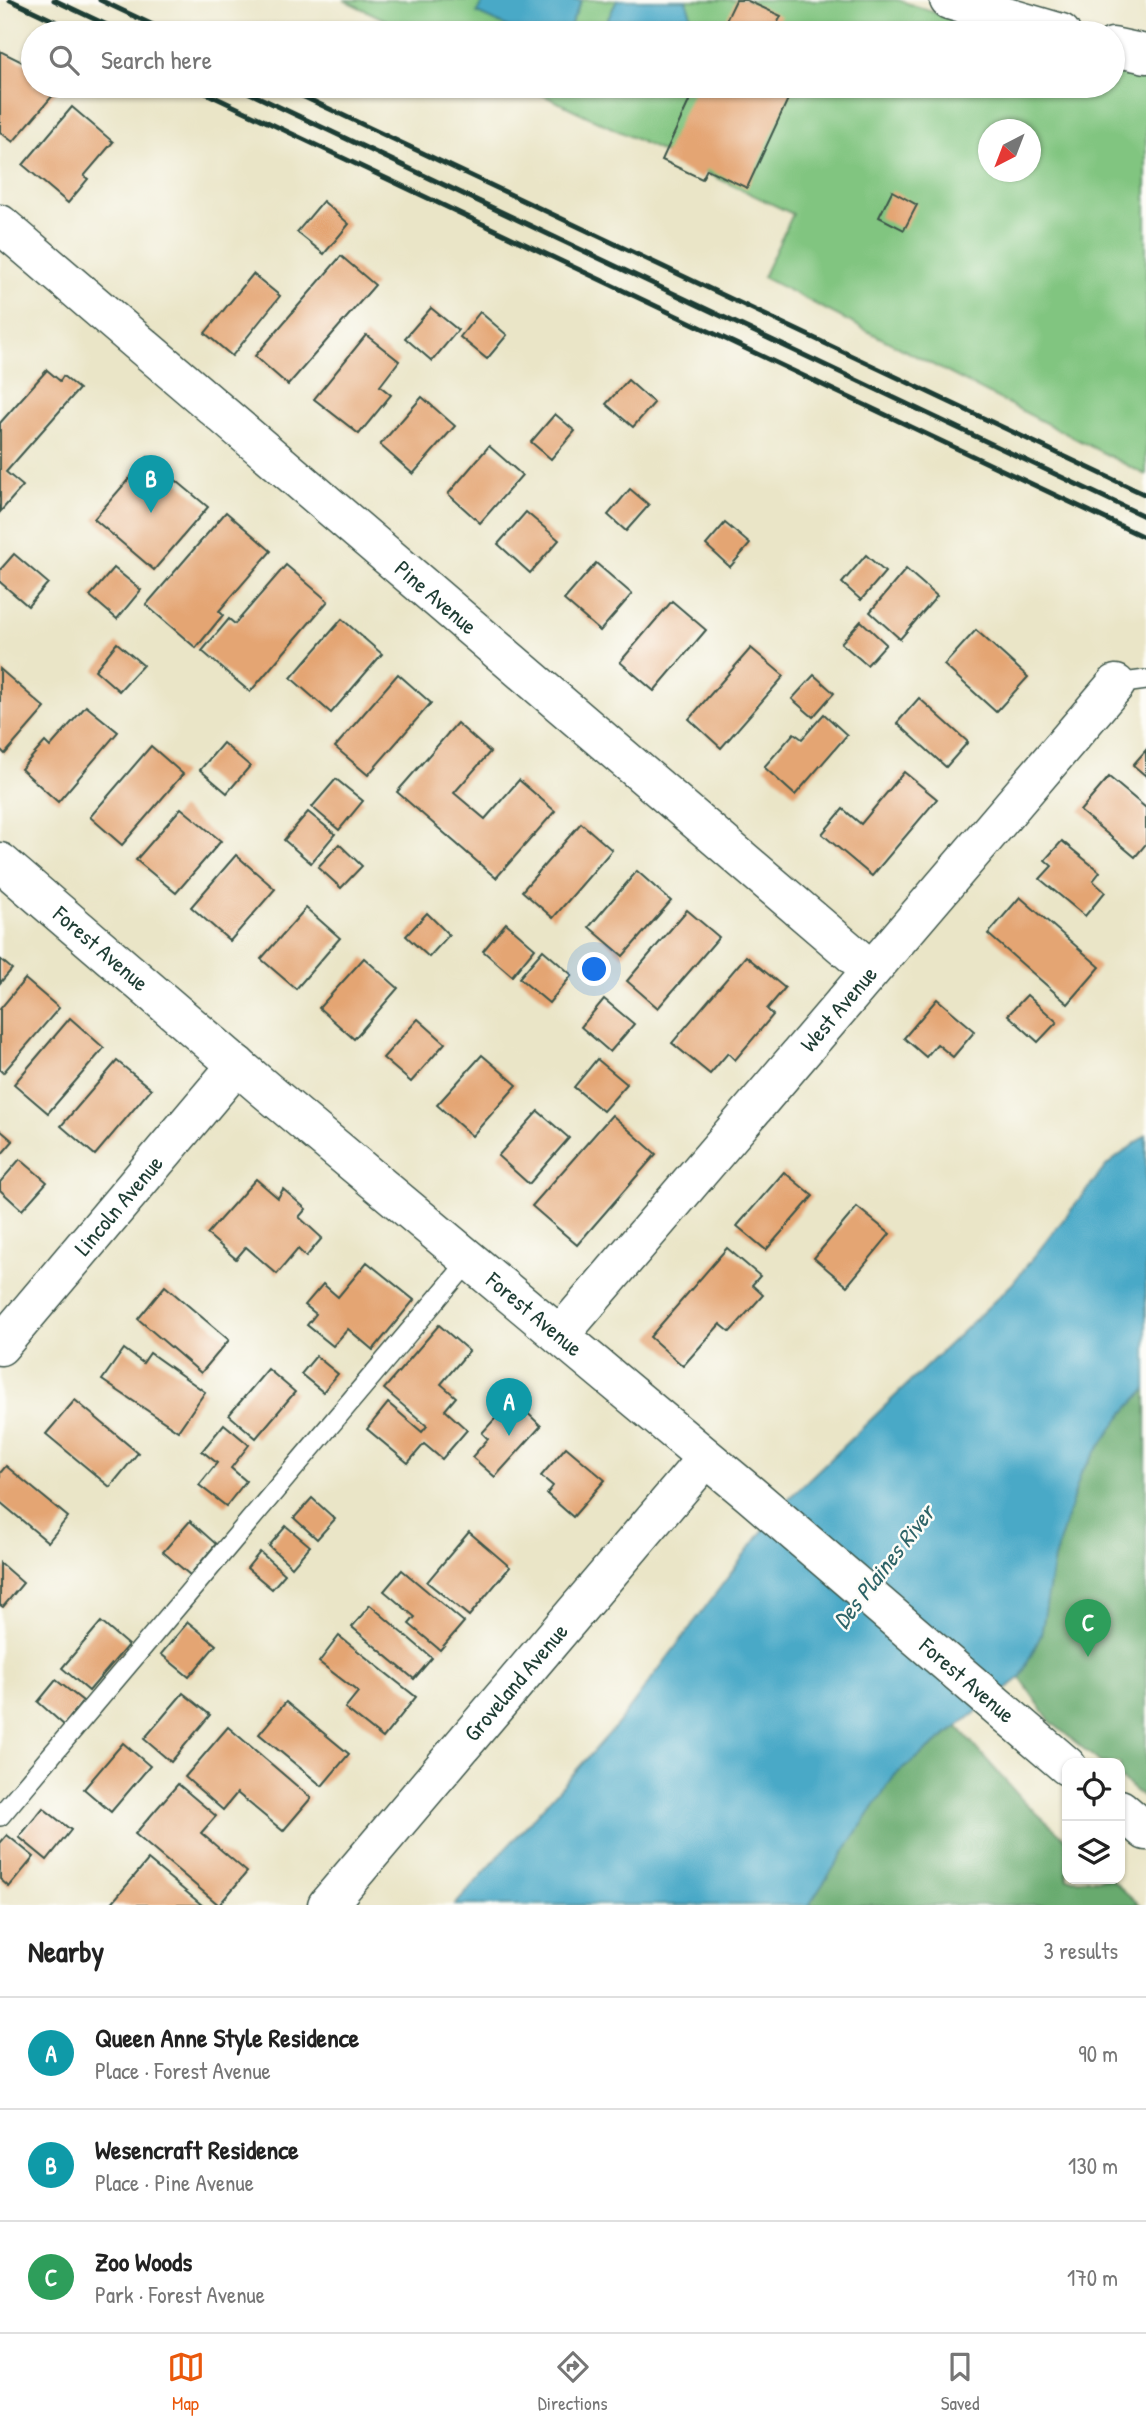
<!DOCTYPE html>
<html lang="en">
<head>
<meta charset="utf-8">
<style>
	:root { --surface:#fff; --page:#f2f2f2; --text:#222; --muted:#767676; --line:#e0e0e0; --accent:#ea580c }
	body { margin:0; font-family:"Patrick Hand",sans-serif; background:var(--page); color:var(--text) }
	.controls { position:absolute; right:21px; bottom:21px; display:grid; overflow:hidden; border-radius:14px; box-shadow:0 2px 5px #0004 }
	.controls button { width:63px; height:63px; display:grid; place-items:center; padding:0; border:0; border-bottom:2px solid var(--line); background:var(--surface); color:var(--text); font:35px sans-serif }
	.compass { position:absolute; left:978px; top:119px; width:63px; height:63px; border-radius:50%; background:var(--surface); box-shadow:0 2px 5px #0004; rotate:222deg }
	.you { position:absolute; left:595px; top:970px; width:24px; height:24px; margin:-18px; border:5px solid #fff; border-radius:50%; background:#1a73e8; box-shadow:0 0 0 10px #1a73e833 }
	.badge { display:grid; place-items:center; width:46px; height:46px; border-radius:50%; background:var(--accent); color:#fff; font-size:23px; font-weight:700 }
	.pin { position:absolute; translate:-50% -58px; filter:drop-shadow(0 2px 4px #0008) }
	.pin::after { content:''; position:absolute; top:37px; width:24px; height:21px; background:inherit; clip-path:polygon(0 0,100% 0,50% 100%) }
	.list { margin:0; padding:0; list-style:none }
	h2 { display:flex; justify-content:space-between; align-items:center; height:91px; margin:0; padding:0 28px; font-size:30px }
	h2 small { font-size:23px; font-weight:400; color:var(--muted) }
	.list li { display:grid; grid-template-columns:46px 1fr auto; gap:21px; align-items:center; box-sizing:border-box; height:112px; padding:0 28px; border-top:2px solid var(--line) }
	.list b { display:block; font-size:26px; white-space:nowrap }
	.list p { margin:0; font-size:23px; white-space:nowrap; color:var(--muted) }
	.list em { font-size:23px; font-style:normal; color:var(--muted) }
	.icon { flex:none; width:38px; height:38px; fill:none; stroke:currentColor; stroke-width:2; stroke-linecap:round; stroke-linejoin:round }
	.map { position:relative; flex:none; width:1146px; height:1905px; overflow:hidden }
	.search { position:absolute; background:var(--surface); box-shadow:0 2px 5px #0004; left:21px; right:21px; top:21px; height:77px; display:flex; align-items:center; gap:18px; box-sizing:border-box; padding:0 24px; border-radius:38px; color:var(--muted); font-size:26px }
	.sheet { height:427px; background:var(--surface) }
	nav { display:flex; justify-content:space-around; align-items:center; box-sizing:border-box; height:98px; border-top:2px solid var(--line); background:var(--surface); font-size:19px; color:var(--muted) }
	nav a { display:grid; justify-items:center; gap:4px }
	nav .on { color:var(--accent) }
	.map>svg:first-child { display:block }
	.green { fill:#81c580; stroke:#50815a; stroke-width:2; fill-rule:evenodd }
	.forest { fill:#68aa6e; stroke:#447451; stroke-width:2 }
	.water { fill:#48a9c7; stroke:#34737e; stroke-width:2 }
	.building { fill:#e4a573 }
	.lines { fill:none; stroke-linecap:round; stroke-linejoin:round }
	.lane-casing { stroke:#3d564a; stroke-width:22 }
	.street-casing { stroke:#3d564a; stroke-width:41 }
	.secondary-casing { stroke:#3d564a; stroke-width:41 }
	.lane { stroke:#fff; stroke-width:19 }
	.street { stroke:#fff; stroke-width:38 }
	.secondary { stroke:#fff; stroke-width:38 }
	.rail { stroke:#1f3d34; stroke-width:5 }
	.labels { text-anchor:middle; stroke-width:5; stroke-linejoin:round; paint-order:stroke }
	.street-label { font-size:23px; fill:#1f3d34; stroke:#fdfcf7 }
	.water-label { font-size:24px; font-style:italic; fill:#2d6367; stroke:#fdfcf7 }
</style>
</head>
<body>
<div class="map">
<svg width="1146" height="1905" viewBox="0 0 1146 1905">
	<rect width="100%" height="100%" fill="#fdfcf7"/>
	<filter id="ink" filterUnits="userSpaceOnUse"><feTurbulence type="fractalNoise" baseFrequency=".0143" numOctaves="2"/><feDisplacementMap in="SourceGraphic" scale="14" xChannelSelector="R" yChannelSelector="G"/><feConvolveMatrix kernelMatrix="1 2 1 2 8 2 1 2 1" color-interpolation-filters="sRGB"/></filter>
	<filter id="wash" filterUnits="userSpaceOnUse"><feTurbulence type="fractalNoise" baseFrequency=".00686" numOctaves="4" result="noise"/><feDisplacementMap in="SourceGraphic" scale="28" xChannelSelector="R" yChannelSelector="G"/><feGaussianBlur stdDeviation="1.57" result="paint"/><feColorMatrix in="noise" values="0 0 0 0 0 0 0 0 0 0 0 0 0 0 0 0 0 1.4 0 .05"/><feComposite in="paint" operator="in"/></filter>
	<g filter="url(#wash)">
		<rect width="100%" height="100%" fill="#eae5c7"/>
		<g class="green">
			<polygon points="344,0 898,0 994,33 413,33"/>
			<path d="M 1113,66 L 1146,74 L 1146,475 L 763,277 L 793,214 L 524,86 L 1113,86 ZM 988,130 L 1030,130 L 1030,172 L 988,172 Z"/>
		</g>
		<g class="forest">
			<polygon points="1146,1389 1146,1800 1120,1778 1120,1763 1101,1763 1051,1722 1020,1678 1041,1635 1054,1559 1081,1473 1122,1415"/>
			<polygon points="958,1727 1023,1801 1067,1840 1067,1879 1111,1879 1140,1905 809,1905 895,1775"/>
		</g>
		<g class="water">
			<polygon points="484,0 582,0 567,33 521,33 477,13"/>
			<polygon points="617,0 686,0 690,12 690,33 601,33"/>
			<polygon points="1146,1135 1146,1389 1122,1415 1081,1473 1054,1559 1041,1635 1020,1678 895,1775 809,1905 455,1905 617,1725 782,1505 1012,1284 1107,1165"/>
		</g>
		<g id="blocks">
			<g class="building">
				<polygon points="736,0 746,0 781,16 777,24 797,33 720,33"/>
				<polygon points="33,50 33,86 61,86 13,142 0,132 0,51 26,64"/>
				<polygon points="696,86 794,86 747,188 707,169 702,179 662,160"/>
				<polygon points="72,107 113,142 84,176 88,179 68,203 23,165"/>
				<polygon points="892,191 917,205 904,230 879,217"/>
				<polygon points="323,201 349,224 324,254 297,232"/>
				<polygon points="341,256 375,285 288,385 255,356"/>
				<polygon points="253,274 280,296 232,356 205,333"/>
				<polygon points="431,308 458,330 432,361 405,338"/>
				<polygon points="480,312 507,335 487,359 460,337"/>
				<polygon points="366,335 399,361 380,386 391,395 359,434 314,399"/>
				<polygon points="47,370 60,381 63,376 79,389 6,472 23,486 0,512 0,423"/>
				<polygon points="628,380 654,403 633,427 606,404"/>
				<polygon points="422,397 455,426 413,474 380,445"/>
				<polygon points="555,414 575,431 551,459 531,442"/>
				<polygon points="489,446 522,475 480,523 448,494"/>
				<polygon points="148,457 208,507 154,570 94,519"/>
				<polygon points="630,489 649,505 626,531 608,515"/>
				<polygon points="226,512 271,551 219,611 223,615 196,648 146,605"/>
				<polygon points="526,512 559,540 530,573 498,544"/>
				<polygon points="725,523 750,544 730,567 706,545"/>
				<polygon points="14,554 48,583 28,606 0,582 0,570"/>
				<polygon points="866,555 885,572 861,600 842,583"/>
				<polygon points="596,563 632,594 600,631 564,600"/>
				<polygon points="286,565 328,601 250,692 202,651 229,619 235,624"/>
				<polygon points="114,568 141,590 117,619 90,596"/>
				<polygon points="906,569 937,596 900,639 870,612"/>
				<polygon points="672,601 706,630 654,691 620,662"/>
				<polygon points="342,619 382,654 331,713 291,678"/>
				<polygon points="861,621 886,644 867,665 841,643"/>
				<polygon points="976,630 1028,677 996,712 944,665"/>
				<polygon points="117,643 143,665 119,691 95,670"/>
				<polygon points="751,648 784,676 721,748 689,719"/>
				<polygon points="0,669 45,708 5,754 0,749"/>
				<polygon points="398,674 431,703 368,775 335,747"/>
				<polygon points="814,675 834,693 813,717 792,699"/>
				<polygon points="919,698 968,742 946,767 897,723"/>
				<polygon points="86,706 118,732 58,802 21,769 45,742 50,747"/>
				<polygon points="824,714 847,735 795,795 764,767 794,733 802,739"/>
				<polygon points="457,723 490,752 454,793 485,819 519,780 555,811 496,878 397,792"/>
				<polygon points="223,743 250,766 227,793 200,770"/>
				<polygon points="151,746 183,774 122,845 90,817"/>
				<polygon points="1146,750 1146,776 1133,765"/>
				<polygon points="904,772 937,799 872,876 822,834 843,809 861,824"/>
				<polygon points="1109,777 1146,808 1146,844 1135,857 1080,811"/>
				<polygon points="336,779 363,801 339,830 312,807"/>
				<polygon points="181,808 221,841 176,893 136,860"/>
				<polygon points="308,812 335,834 311,863 284,840"/>
				<polygon points="581,823 612,850 553,918 522,891"/>
				<polygon points="1062,841 1100,872 1093,881 1105,892 1085,916 1040,879 1052,866 1045,860"/>
				<polygon points="339,844 362,866 341,888 318,867"/>
				<polygon points="236,855 275,889 230,941 191,907"/>
				<polygon points="637,871 671,901 623,956 589,927"/>
				<polygon points="1020,897 1100,967 1068,1004 988,934"/>
				<polygon points="306,908 340,938 296,989 261,959"/>
				<polygon points="687,910 719,937 658,1008 627,981"/>
				<polygon points="427,913 449,935 429,957 406,936"/>
				<polygon points="506,923 535,948 512,976 483,951"/>
				<polygon points="543,950 572,975 549,1003 519,978"/>
				<polygon points="746,956 785,988 767,1009 773,1015 735,1060 728,1053 710,1074 672,1043"/>
				<polygon points="364,958 398,988 354,1039 319,1008"/>
				<polygon points="0,959 12,969 0,983"/>
				<polygon points="25,979 59,1008 3,1073 0,1070 0,1009"/>
				<polygon points="1027,995 1057,1022 1038,1042 1008,1015"/>
				<polygon points="604,999 634,1024 610,1052 581,1027"/>
				<polygon points="937,999 975,1031 953,1057 937,1044 926,1057 904,1038"/>
				<polygon points="70,1018 104,1048 48,1113 14,1084"/>
				<polygon points="418,1019 445,1043 411,1082 383,1058"/>
				<polygon points="482,1055 517,1085 472,1136 437,1105"/>
				<polygon points="597,1059 627,1084 603,1111 574,1087"/>
				<polygon points="117,1061 151,1089 95,1155 61,1126"/>
				<polygon points="538,1111 569,1138 529,1184 498,1156"/>
				<polygon points="612,1115 656,1154 577,1245 532,1206"/>
				<polygon points="0,1130 13,1141 0,1156"/>
				<polygon points="20,1159 47,1182 22,1210 0,1190 0,1182"/>
				<polygon points="784,1172 813,1196 766,1250 737,1226"/>
				<polygon points="256,1179 278,1198 283,1189 306,1209 299,1217 322,1238 306,1257 298,1249 277,1274 246,1247 236,1259 207,1234"/>
				<polygon points="857,1207 890,1234 847,1286 814,1258"/>
				<polygon points="727,1248 760,1276 752,1285 763,1295 730,1332 720,1324 683,1366 650,1337"/>
				<polygon points="367,1262 414,1300 373,1350 348,1329 333,1346 307,1325 316,1314 305,1305 323,1284 338,1297"/>
				<polygon points="165,1286 229,1340 201,1373 138,1319"/>
				<polygon points="439,1325 469,1351 441,1384 456,1397 445,1410 467,1430 442,1459 424,1444 408,1463 367,1429 388,1403 422,1432 427,1426 384,1389"/>
				<polygon points="124,1349 143,1363 150,1353 205,1392 178,1431 102,1380"/>
				<polygon points="316,1356 338,1374 323,1392 301,1374"/>
				<polygon points="268,1369 295,1392 256,1438 229,1415"/>
				<polygon points="513,1399 541,1426 495,1477 472,1457 488,1439 482,1433"/>
				<polygon points="75,1400 138,1453 110,1487 46,1434"/>
				<polygon points="224,1424 249,1445 231,1468 246,1481 226,1506 199,1485 217,1463 202,1451"/>
				<polygon points="566,1447 605,1480 573,1517 547,1494 553,1486 541,1476"/>
				<polygon points="6,1466 68,1517 48,1542 0,1502 0,1473"/>
				<polygon points="312,1498 335,1519 317,1539 294,1518"/>
				<polygon points="190,1521 216,1544 190,1575 163,1552"/>
				<polygon points="286,1526 310,1546 292,1567 269,1546"/>
				<polygon points="469,1532 510,1567 469,1616 427,1582"/>
				<polygon points="260,1552 285,1574 272,1589 247,1568"/>
				<polygon points="0,1563 23,1583 3,1607 0,1605"/>
				<polygon points="402,1570 464,1622 440,1650 409,1624 415,1617 384,1591"/>
				<polygon points="370,1605 432,1658 414,1679 352,1627"/>
				<polygon points="101,1622 128,1645 89,1691 62,1668"/>
				<polygon points="188,1622 216,1645 189,1677 161,1654"/>
				<polygon points="339,1636 416,1697 383,1738 345,1708 358,1692 319,1662"/>
				<polygon points="56,1680 83,1701 64,1725 38,1702"/>
				<polygon points="183,1693 210,1715 171,1762 144,1739"/>
				<polygon points="286,1702 349,1754 322,1786 259,1734"/>
				<polygon points="228,1727 311,1798 283,1831 237,1793 223,1810 185,1777"/>
				<polygon points="123,1743 150,1766 111,1812 84,1789"/>
				<polygon points="178,1784 216,1816 201,1833 247,1872 219,1905 135,1834"/>
				<polygon points="43,1808 71,1830 47,1860 19,1837"/>
				<polygon points="7,1835 34,1857 9,1887 0,1879 0,1843"/>
				<polygon points="148,1860 202,1905 110,1905"/>
			</g>
		</g>
	</g>
	<g filter="url(#ink)">
		<use href="#blocks" fill-opacity="0" stroke="#3d564a" stroke-width="2"/>
		<g class="lines">
			<defs>
				<g id="lane">
					<polyline points="1116,684 1146,680"/>
					<polyline points="0,1816 469,1261"/>
				</g>
				<g id="street">
					<polyline points="949,0 1061,33"/>
					<polyline points="1113,47 1146,54"/>
					<path id="s1" d="M 0,224 L 871,970"/>
					<path id="s2" d="M 560,1335 L 1116,684"/>
					<path id="s3" d="M 0,1346 L 237,1065"/>
					<path id="s4" d="M 327,1905 L 706,1458"/>
				</g>
				<g id="secondary">
					<path id="s5" d="M 0,862 L 267,1091 L 750,1494 L 1067,1766"/>
					<polyline points="1120,1809 1146,1831"/>
				</g>
			</defs>
			<use href="#lane" class="lane-casing"/>
			<use href="#street" class="street-casing"/>
			<use href="#secondary" class="secondary-casing"/>
			<use href="#lane" class="lane"/>
			<use href="#street" class="street"/>
			<use href="#secondary" class="secondary"/>
			<g class="rail">
				<polyline points="10,0 80,33"/>
				<polyline points="54,0 124,33"/>
				<polyline points="100,0 170,33"/>
				<polyline points="191,86 1146,538"/>
				<polyline points="235,86 1146,517"/>
				<polyline points="281,86 1146,495"/>
			</g>
		</g>
	</g>
	<g class="labels">
		<g class="street-label">
			<text dy="8" stroke="none"><textPath href="#s1" startOffset="574">Pine Avenue</textPath></text>
			<text dy="8" stroke="none"><textPath href="#s5" startOffset="133">Forest Avenue</textPath></text>
			<text dy="8" stroke="none"><textPath href="#s2" startOffset="429">West Avenue</textPath></text>
			<text dy="8" stroke="none"><textPath href="#s3" startOffset="184">Lincoln Avenue</textPath></text>
			<text dy="8" stroke="none"><textPath href="#s5" startOffset="700">Forest Avenue</textPath></text>
			<text dy="8" stroke="none"><textPath href="#s5" startOffset="1267">Forest Avenue</textPath></text>
			<text dy="8" stroke="none"><textPath href="#s4" startOffset="292">Groveland Avenue</textPath></text>
		</g>
		<g class="water-label">
			<text transform="translate(884 1567) rotate(-52)" y="8">Des Plaines River</text>
		</g>
	</g>
</svg>
<div class="controls">
<button><svg class="icon" aria-label="locate" viewBox="0 0 24 24"><circle cx="12" cy="12" r="6"/><path d="M12 2v4M12 18v4M2 12h4M18 12h4"/></svg></button>
<button><svg class="icon" aria-label="layers" viewBox="0 0 24 24"><path d="M12 4l9 5-9 5-9-5zM3 14l9 5 9-5"/></svg></button>
</div>
<svg class="compass" viewBox="-18 -18 36 36"><path d="M0-13l5 13h-10z" fill="#e53935"/><path d="M0 13l5-13h-10z" fill="#767676"/></svg>
<div class="you"></div>
<div class="pin badge" style="left:509px;top:1436px;background:#0f9aa8">A</div>
<div class="pin badge" style="left:151px;top:513px;background:#0f9aa8">B</div>
<div class="pin badge" style="left:1088px;top:1657px;background:#2e9e5b">C</div>
<div class="search"><svg class="icon" aria-label="search" viewBox="0 0 24 24"><circle cx="10" cy="10" r="6"/><path d="M15 15l6 6"/></svg>Search here</div>
</div>
<section class="sheet">
<h2>Nearby<small>3 results</small></h2>
<ul class="list">
<li><span class="badge" style="background:#0f9aa8">A</span><div><b>Queen Anne Style Residence</b><p>Place · Forest Avenue</p></div><em>90 m</em></li>
<li><span class="badge" style="background:#0f9aa8">B</span><div><b>Wesencraft Residence</b><p>Place · Pine Avenue</p></div><em>130 m</em></li>
<li><span class="badge" style="background:#2e9e5b">C</span><div><b>Zoo Woods</b><p>Park · Forest Avenue</p></div><em>170 m</em></li>
</ul>
</section>
<nav>
<a class="on"><svg class="icon" aria-label="map" viewBox="0 0 24 24"><path d="M3 6l6-2 6 2 6-2v14l-6 2-6-2-6 2zM9 4v14M15 6v14"/></svg>Map</a>
<a><svg class="icon" aria-label="directions" viewBox="0 0 24 24"><path d="M12 3l9 9-9 9-9-9zM9 14v-3h6M13 9l2 2-2 2"/></svg>Directions</a>
<a><svg class="icon" aria-label="saved" viewBox="0 0 24 24"><path d="M7 4h10v16l-5-4-5 4z"/></svg>Saved</a>
</nav>
</body>
</html>
